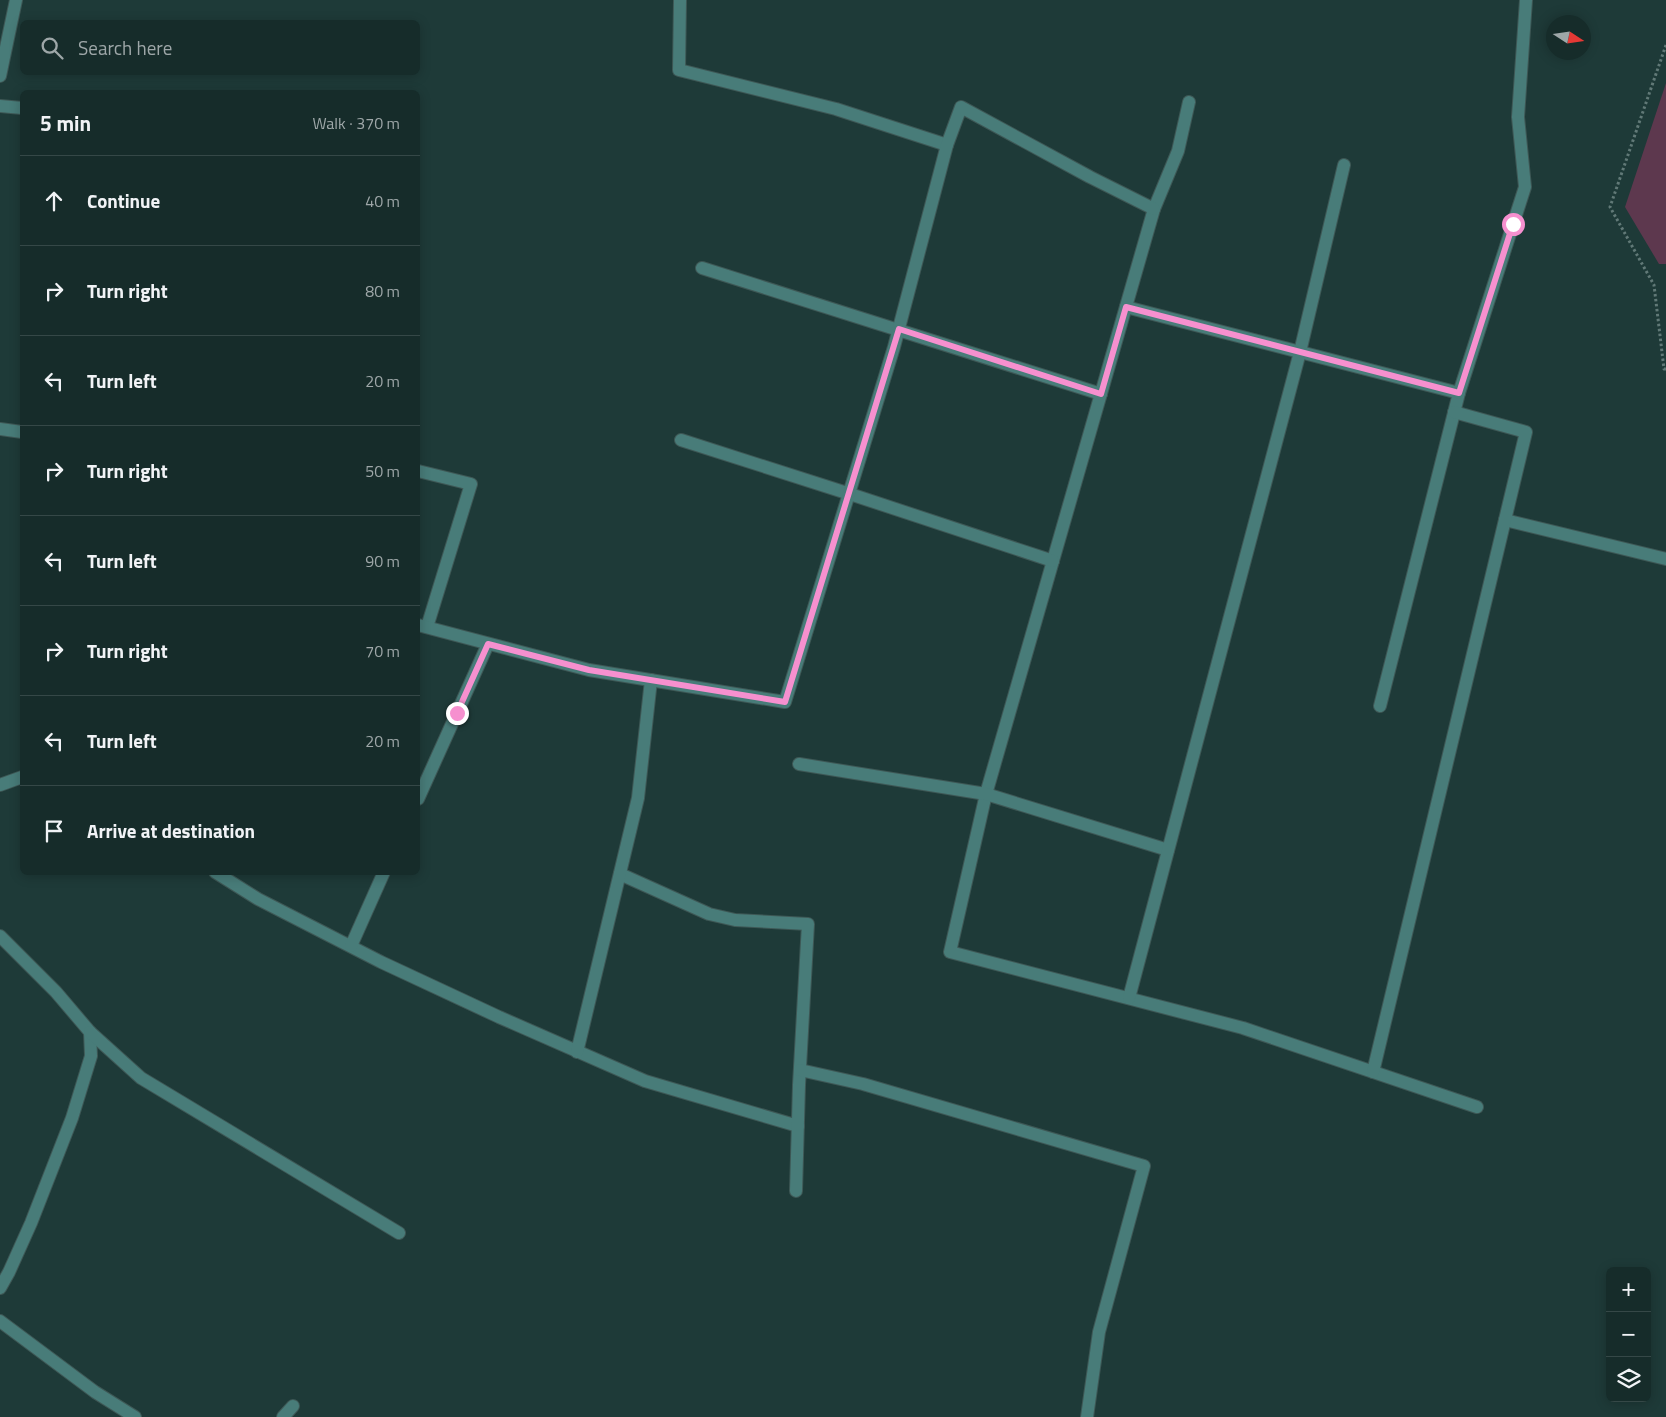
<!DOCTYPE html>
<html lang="en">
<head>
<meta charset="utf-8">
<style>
	:root { --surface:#162c2a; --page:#1f3432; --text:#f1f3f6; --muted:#9ea7a8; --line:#354847 }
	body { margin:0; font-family:"Titillium Web",sans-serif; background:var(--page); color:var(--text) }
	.controls { position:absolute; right:15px; bottom:15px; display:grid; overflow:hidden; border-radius:8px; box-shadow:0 2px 12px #0003 }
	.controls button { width:45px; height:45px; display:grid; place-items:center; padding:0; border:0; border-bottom:1px solid var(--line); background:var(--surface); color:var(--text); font:25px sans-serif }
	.compass { position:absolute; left:1546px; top:15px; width:45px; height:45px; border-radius:50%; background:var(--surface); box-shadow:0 2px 12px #0003; rotate:102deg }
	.stop { position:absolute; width:15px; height:15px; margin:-11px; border:4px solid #f690cf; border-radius:50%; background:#fff }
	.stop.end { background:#f690cf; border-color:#fff; box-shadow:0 1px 5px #0008 }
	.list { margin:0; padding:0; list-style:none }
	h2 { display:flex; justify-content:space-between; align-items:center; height:65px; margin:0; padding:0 20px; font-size:21px }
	h2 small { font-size:16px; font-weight:400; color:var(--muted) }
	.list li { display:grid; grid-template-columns:32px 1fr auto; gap:15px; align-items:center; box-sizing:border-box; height:90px; padding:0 20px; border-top:1px solid var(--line) }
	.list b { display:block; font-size:19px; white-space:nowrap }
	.list em { font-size:16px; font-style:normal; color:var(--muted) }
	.icon { flex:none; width:28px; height:28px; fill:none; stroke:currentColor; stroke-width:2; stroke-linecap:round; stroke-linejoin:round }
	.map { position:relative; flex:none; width:1666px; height:1417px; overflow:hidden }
	.search { position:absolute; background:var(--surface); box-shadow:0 2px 12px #0003; left:20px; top:20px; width:400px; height:55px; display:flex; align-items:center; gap:12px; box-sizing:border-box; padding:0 18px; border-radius:8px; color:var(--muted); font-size:19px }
	.panel { position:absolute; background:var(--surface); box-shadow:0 2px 12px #0003; left:20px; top:90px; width:400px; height:785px; border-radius:8px }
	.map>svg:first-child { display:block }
	.green { fill:#5d384e }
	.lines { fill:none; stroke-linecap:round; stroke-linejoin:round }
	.minor-casing { stroke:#3e5856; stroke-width:14 }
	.path { stroke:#617977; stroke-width:3; stroke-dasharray:2.5 2.5; stroke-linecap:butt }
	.minor { stroke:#487c79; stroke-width:12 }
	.route { stroke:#f690cf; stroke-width:6 }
</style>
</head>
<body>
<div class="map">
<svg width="1666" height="1417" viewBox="0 0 1666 1417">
	<rect width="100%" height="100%" fill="#1e3a38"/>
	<polygon class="green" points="1666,83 1666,264 1659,264 1625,207"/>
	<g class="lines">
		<defs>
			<g id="minor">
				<polyline points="680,0 679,70 836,109 947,145"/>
				<polyline points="0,76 16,0"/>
				<polyline points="1189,102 1178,151 1154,209 986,794 950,952 1243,1028 1477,1107"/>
				<polyline points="0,106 22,108"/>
				<polyline points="702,268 1101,394"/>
				<polyline points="1126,307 1459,393 1380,706"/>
				<polyline points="1459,393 1525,187 1518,117 1526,0"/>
				<polyline points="0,429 22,432"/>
				<polyline points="681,440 850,494 1053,561"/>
				<polyline points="418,471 471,484 427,627"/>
				<polyline points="1505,520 1666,559"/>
				<polyline points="418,625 589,670 785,702 894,347 947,145 961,107 1090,177 1154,209"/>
				<polyline points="799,764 986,794 1168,850"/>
				<polyline points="0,785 22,777"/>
				<polyline points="418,799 488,644"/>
				<polyline points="215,872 258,899 381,962 499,1017 645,1081 798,1126"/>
				<polyline points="620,874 709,914 735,920 808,924 799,1085 796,1191"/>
				<polyline points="0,936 56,992 90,1032 91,1056 72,1118 31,1223 9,1272 0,1288"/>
				<polyline points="351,946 384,872"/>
				<polyline points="1129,998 1300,352 1344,165"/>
				<polyline points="90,1032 141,1078 399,1233"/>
				<polyline points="577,1052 638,798 651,680"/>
				<polyline points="800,1070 863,1084 1144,1166 1099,1332 1087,1417"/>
				<polyline points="1373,1072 1526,432 1454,412"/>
				<polyline points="0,1321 95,1392 135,1417"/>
				<polyline points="283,1417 293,1406"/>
			</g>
		</defs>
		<use href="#minor" class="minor-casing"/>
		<polyline class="path" points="1666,45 1610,207 1654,285 1664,369 1666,369"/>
		<use href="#minor" class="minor"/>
	</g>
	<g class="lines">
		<polyline class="route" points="457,713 488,644 589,670 785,702 899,329 1101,394 1126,307 1459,393 1513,224"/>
	</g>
</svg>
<div class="controls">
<button>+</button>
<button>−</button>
<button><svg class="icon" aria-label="layers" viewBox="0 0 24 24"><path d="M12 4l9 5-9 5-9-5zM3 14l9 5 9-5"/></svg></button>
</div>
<svg class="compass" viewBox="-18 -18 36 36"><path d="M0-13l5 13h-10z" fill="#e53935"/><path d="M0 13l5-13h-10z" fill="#9ea7a8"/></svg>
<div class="stop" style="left:1513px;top:224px"></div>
<div class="stop end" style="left:457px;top:713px"></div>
<div class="search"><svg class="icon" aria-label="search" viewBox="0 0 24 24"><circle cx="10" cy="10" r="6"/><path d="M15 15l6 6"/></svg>Search here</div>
<section class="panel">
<h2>5 min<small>Walk · 370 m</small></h2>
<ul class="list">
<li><svg class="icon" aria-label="ahead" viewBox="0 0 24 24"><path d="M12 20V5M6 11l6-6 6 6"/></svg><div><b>Continue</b></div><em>40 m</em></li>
<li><svg class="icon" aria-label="right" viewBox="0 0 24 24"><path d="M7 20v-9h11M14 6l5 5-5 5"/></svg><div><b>Turn right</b></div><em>80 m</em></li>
<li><svg class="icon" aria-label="left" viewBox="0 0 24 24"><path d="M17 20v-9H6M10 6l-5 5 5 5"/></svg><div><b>Turn left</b></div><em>20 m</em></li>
<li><svg class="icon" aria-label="right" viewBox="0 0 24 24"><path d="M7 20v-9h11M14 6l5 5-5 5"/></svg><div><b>Turn right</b></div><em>50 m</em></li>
<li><svg class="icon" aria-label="left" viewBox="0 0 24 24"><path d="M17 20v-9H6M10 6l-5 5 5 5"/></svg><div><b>Turn left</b></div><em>90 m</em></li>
<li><svg class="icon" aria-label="right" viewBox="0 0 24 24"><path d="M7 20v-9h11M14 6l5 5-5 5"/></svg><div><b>Turn right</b></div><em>70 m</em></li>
<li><svg class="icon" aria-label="left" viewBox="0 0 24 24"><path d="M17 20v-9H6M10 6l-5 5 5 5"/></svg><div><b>Turn left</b></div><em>20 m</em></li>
<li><svg class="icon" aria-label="arrive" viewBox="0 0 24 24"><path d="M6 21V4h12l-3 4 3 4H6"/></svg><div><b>Arrive at destination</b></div></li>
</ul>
</section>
</div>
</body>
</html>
